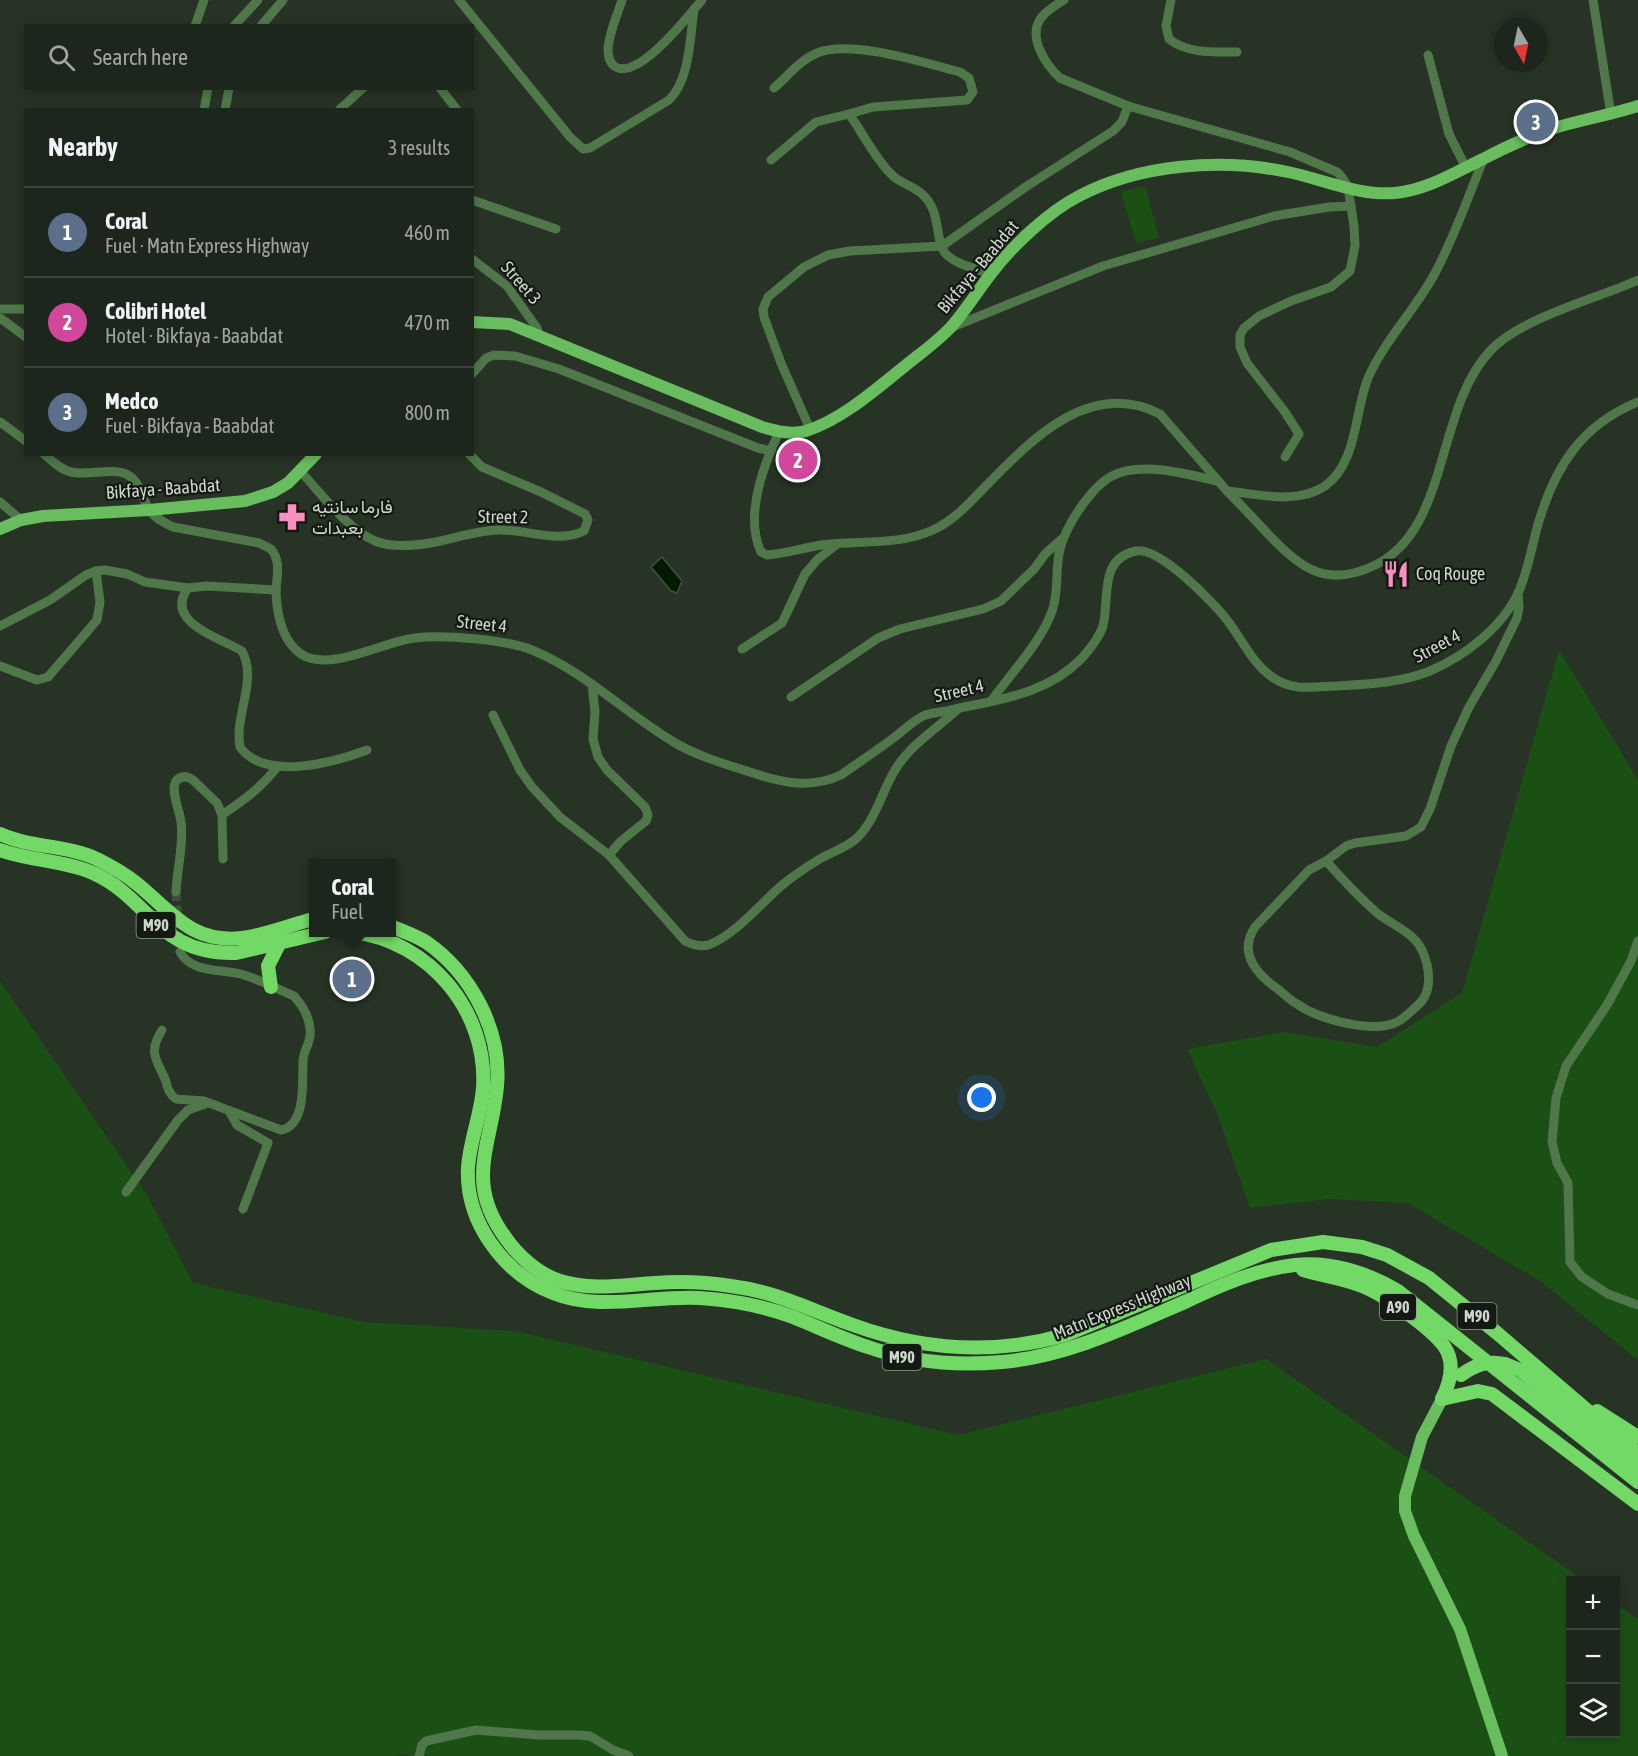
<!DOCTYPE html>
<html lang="en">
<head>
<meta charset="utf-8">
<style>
	:root { --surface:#1d261c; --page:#252e25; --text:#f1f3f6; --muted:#a0a5a3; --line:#3b433b; --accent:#fc8fc2 }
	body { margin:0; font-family:"Asap Condensed",Vazirmatn,sans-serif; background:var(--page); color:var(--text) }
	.controls { position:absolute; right:18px; bottom:18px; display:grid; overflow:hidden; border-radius:0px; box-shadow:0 3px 9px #0003 }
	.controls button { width:54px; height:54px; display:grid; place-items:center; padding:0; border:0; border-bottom:2px solid var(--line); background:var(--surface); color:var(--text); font:30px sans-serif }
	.compass { position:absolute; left:1494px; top:18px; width:54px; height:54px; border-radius:50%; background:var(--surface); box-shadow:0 3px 9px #0003; rotate:171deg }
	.you { position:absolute; left:982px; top:1098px; width:21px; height:21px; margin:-15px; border:4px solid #fff; border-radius:50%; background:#1a73e8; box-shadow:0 0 0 9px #1a73e833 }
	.badge { display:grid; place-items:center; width:39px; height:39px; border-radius:50%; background:var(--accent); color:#fff; font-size:20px; font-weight:700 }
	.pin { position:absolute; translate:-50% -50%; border:3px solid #fff; box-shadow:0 2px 6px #0006 }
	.popup { position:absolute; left:309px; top:859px; width:87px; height:78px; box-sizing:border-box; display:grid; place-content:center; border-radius:0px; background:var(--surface); filter:drop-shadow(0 2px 4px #0005); font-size:20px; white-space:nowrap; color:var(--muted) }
	.popup b { font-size:22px; color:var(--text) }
	.popup::after { content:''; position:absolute; left:50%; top:100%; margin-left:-12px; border:12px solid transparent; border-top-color:var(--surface) }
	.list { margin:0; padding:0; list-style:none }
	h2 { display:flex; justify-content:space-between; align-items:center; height:78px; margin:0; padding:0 24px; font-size:26px }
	h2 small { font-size:20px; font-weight:400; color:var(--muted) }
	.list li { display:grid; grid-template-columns:39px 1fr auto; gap:18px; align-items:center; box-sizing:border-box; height:90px; padding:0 24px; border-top:2px solid var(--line) }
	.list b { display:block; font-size:22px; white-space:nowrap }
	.list p { margin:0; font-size:20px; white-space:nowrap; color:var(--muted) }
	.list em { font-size:20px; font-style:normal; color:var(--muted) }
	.icon { flex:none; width:33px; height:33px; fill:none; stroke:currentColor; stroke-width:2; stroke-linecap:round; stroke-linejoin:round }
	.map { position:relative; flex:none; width:1638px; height:1756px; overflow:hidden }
	.search { position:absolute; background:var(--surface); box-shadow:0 3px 9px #0003; left:24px; top:24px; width:450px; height:66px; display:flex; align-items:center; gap:15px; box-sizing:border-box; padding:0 21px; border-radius:0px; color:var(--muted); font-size:22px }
	.panel { position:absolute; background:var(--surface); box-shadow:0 3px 9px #0003; left:24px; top:108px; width:450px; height:348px; border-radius:0px }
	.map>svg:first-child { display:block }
	.green { fill:#1b5015 }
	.water { fill:#001a00; stroke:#3e523e; stroke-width:1.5 }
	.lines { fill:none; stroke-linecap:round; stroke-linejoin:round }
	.minor-tunnel { stroke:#404b3e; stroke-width:9; stroke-dasharray:9 4.5; stroke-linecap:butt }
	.minor { stroke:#4f774a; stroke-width:9 }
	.major { stroke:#69bd5f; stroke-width:12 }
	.highway { stroke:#72d966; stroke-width:14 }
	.highway-bridge { stroke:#72d966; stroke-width:14 }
	.labels { text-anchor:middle; stroke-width:4.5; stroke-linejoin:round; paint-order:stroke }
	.shield { fill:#141913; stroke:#969d95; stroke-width:1.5 }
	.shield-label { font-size:16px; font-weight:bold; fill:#ced6cd }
	.street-label { font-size:18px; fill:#ced6cd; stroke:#141913 }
	.poi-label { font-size:18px; fill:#ced6cd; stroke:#141913; text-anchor:start }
</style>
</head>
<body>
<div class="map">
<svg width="1638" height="1756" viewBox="0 0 1638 1756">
	<rect width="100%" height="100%" fill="#273325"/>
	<g class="green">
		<polygon points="1145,186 1159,238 1136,243 1121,192"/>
		<polygon points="1559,650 1638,780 1638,1360 1540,1281 1408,1203 1331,1199 1250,1208 1218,1116 1187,1049 1284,1032 1377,1047 1462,993"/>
		<polygon points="0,981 148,1197 193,1283 364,1322 515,1331 958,1435 1266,1359 1583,1580 1570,1580 1570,1734 1616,1734 1616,1604 1638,1619 1638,1756 412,1756 398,1754 396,1756 0,1756"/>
	</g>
	<polygon class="water" points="662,557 682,581 677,593 671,591 651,567"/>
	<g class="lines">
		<polyline class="minor-tunnel" points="176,892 179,943"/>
		<g class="minor">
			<path d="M 459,0 L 570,137 L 583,149 L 590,148 L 669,100 C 690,80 690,37 694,9"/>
			<path d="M 622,0 C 617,16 609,33 608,49 C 608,56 609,62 614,66 C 637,83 688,16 702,0"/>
			<path d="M 1064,0 C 1056,5 1047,10 1041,18 C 1027,37 1046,65 1060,78 L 1128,106 L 1290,152 L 1337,172 L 1342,177 L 1348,187 L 1354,226 L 1355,246 L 1350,271 L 1331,287 L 1291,301 L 1259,316 L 1244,328 L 1240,335 L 1240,347 L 1247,363 L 1285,412 L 1299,434 L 1285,457"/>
			<path d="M 1171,0 L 1166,26 L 1169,39 C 1188,54 1214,52 1237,52"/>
			<polyline points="1593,0 1611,115"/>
			<polyline points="195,26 204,0"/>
			<polyline points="234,26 258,0"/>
			<polyline points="261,26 283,0"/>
			<polyline points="1428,55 1449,134 1466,168"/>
			<polyline points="440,88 457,110"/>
			<path d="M 774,88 C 788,76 800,60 817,53 C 850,39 925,63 960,72 L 969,78 L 973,92 L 967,100 L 873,107 L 849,114"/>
			<polyline points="204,110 208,88"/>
			<polyline points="225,110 229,88"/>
			<polyline points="339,110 363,88"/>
			<path d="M 771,160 L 816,122 L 849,114 C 863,133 874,157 891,174 C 900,184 916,186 925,197 C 941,214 935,240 945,253 C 954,264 977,269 991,274"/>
			<polyline points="472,200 556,229"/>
			<polyline points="472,259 507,286 537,328 539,335"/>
			<polyline points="0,309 26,309"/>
			<polyline points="0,318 26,337"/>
			<polyline points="950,328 1103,266 1274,216 1329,207 1351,206"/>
			<polyline points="472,374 486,358 494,355 515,356 559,369 758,448 771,451"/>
			<polyline points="0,422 26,441"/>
			<polyline points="810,429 781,363 764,317 763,309 768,297 804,267 828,255 850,251 942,246 1027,186 1113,131 1122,122 1128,106"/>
			<path d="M 779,432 C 763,466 744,516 761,552 L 767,555 C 785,554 803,548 821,545 C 858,540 898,546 933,530 C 953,521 967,505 982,490 C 1028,443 1088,377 1160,414 L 1227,491 C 1258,494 1297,505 1325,486 C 1358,462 1354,413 1368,378 C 1385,340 1414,311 1434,275 C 1454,238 1468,197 1484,158"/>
			<path d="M 44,454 C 52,461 61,470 71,472 C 88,476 114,467 128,475 C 141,482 142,500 150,511 C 156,519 165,523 173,527 L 259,543 L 271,549 C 282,563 276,577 276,593 C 277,614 282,641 301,654 C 330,673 384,641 415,638 C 442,634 507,640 532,650 C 586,672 627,715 677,744 C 700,757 728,765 753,773 C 783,783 811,789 841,775 C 859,762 878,750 896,736 C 904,730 913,721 923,716 C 932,712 945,712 955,709 C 1002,699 1047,694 1082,658 C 1090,649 1099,638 1103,626 C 1110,598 1098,559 1136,551 C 1159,546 1214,603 1227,620 C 1242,639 1252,663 1272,677 C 1279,682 1289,686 1298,687 C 1310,688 1324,686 1337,686 C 1368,684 1400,683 1430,671 C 1465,656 1503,627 1519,591 C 1529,568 1532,544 1539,521 C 1556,465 1582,425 1638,402"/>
			<path d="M 301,472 C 321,493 348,530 375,541 C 392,548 412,546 430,543 C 453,539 474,531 498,530 C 527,529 556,544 584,531 L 588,520 L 585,514 L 541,492 L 482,467 L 469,454"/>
			<path d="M 1227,491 C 1241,505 1254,519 1268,534 C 1299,566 1324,588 1371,567 C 1451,533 1434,409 1491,350 C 1523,317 1596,299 1638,280"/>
			<polyline points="0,502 21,520"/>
			<path d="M 276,590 L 206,586 L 188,588 C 163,622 220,638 242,651 C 258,681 234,715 240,747 C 265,782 335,762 367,750"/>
			<polyline points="0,626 50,600 86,575 96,571 105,570 127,574 145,582 188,588"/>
			<polyline points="742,649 782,623 805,574 818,559 836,545"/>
			<polyline points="0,666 37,680 48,677 97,620 100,602 96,571"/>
			<polyline points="592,684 595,712 593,739 598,757 607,770 645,807 648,815 646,821 621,841 609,855"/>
			<polyline points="791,697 878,638 900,629 983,609 1001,601 1034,569 1046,553 1062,539"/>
			<path d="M 992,700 C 1011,673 1044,639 1053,608 C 1059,589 1055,568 1060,549 C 1064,533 1073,518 1083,504 C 1091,494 1100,482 1112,476 C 1141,461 1187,474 1216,481"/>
			<path d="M 493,715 L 520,770 L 532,787 L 560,817 L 609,855 L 685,941 C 693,945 702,948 711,944 C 738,932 759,905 781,886 C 793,876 805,868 818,860 C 831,852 847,848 858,837 C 876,819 882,791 895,770 C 910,745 936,729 957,710"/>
			<path d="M 222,815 C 245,799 261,788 278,766"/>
			<path d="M 1326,861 L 1309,870 L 1255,927 C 1237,954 1258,975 1279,990 C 1285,995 1290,1000 1297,1004 C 1318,1019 1373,1034 1397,1022 C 1405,1018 1411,1011 1418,1005 C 1433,992 1430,968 1422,950 C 1413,932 1392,925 1377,913 C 1359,897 1342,879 1326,861 L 1346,846 L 1355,843 L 1406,836 L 1421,827 L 1430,809 L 1451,746 L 1469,707 L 1496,661 L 1517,618 L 1519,607 L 1518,593"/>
			<path d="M 176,892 C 177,869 184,844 181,822 C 180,811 170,791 176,781 C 181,775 187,776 193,780 L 217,803 L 222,815 L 223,859"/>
			<polyline points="1638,941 1631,961 1607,1005 1566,1066 1556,1098 1552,1142 1557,1163 1568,1183 1570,1262 1582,1277 1608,1294 1638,1305"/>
			<path d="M 162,1030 C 148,1053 156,1058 165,1079 C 168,1088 168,1093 176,1099 L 204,1101 L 281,1130 C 307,1125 302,1080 303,1060 C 304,1049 312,1041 310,1029 C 309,1016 303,1006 294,996 C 277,989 258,979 241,974 C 221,969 191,973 180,952"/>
			<polyline points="229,1111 237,1125 268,1143 243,1209"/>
			<polyline points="126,1192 178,1120 188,1110 208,1103"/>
			<polyline points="419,1756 422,1745 426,1741 476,1730 538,1735 578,1735 590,1736 613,1750 629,1756"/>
		</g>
		<g class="major">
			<path d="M 472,322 L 510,324 L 762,427 C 776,431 791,435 806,431 C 843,419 876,389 905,366 C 921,353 938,341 951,327 C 965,311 977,292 990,275 C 1011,247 1048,212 1079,196 C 1140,164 1221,158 1288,172 C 1322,179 1359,196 1395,193 C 1427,190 1454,173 1483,159 C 1504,148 1528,137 1551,129 C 1580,120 1610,115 1638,106"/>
			<polyline points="0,529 21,520 43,516 149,510 245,501 273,492 288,483 316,454"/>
			<polyline points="1442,1399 1422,1437 1405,1496 1405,1511 1414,1536 1460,1629 1502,1756"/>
		</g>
		<g class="highway">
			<path d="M 0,834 C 31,848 67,845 97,859 C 111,866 125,874 136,883 C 171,911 191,944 242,938 C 266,935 290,925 313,919"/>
			<path d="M 0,850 C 30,861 63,860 93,873 C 151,899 157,955 236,953 L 325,932"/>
			<path d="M 391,926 C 402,931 415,935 426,942 C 471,973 502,1031 497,1086 C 492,1144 464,1181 505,1237 C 518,1256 538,1274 560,1281 C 592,1291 623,1285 655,1283 C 681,1281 706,1282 731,1286 C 778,1292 810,1310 853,1325 C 922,1350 994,1355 1065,1335 L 1271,1250 L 1323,1242 L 1362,1247 L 1387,1255 L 1429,1278 L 1497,1333 L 1638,1454"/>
			<path d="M 353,932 C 429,941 488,1011 483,1088 C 481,1115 470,1140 468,1167 C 465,1222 504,1274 553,1293 C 600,1312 651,1295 700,1298 C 732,1300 763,1306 793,1317 C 818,1327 843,1339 868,1347 C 910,1362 957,1366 1002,1362 C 1068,1356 1127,1327 1187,1301 C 1221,1285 1257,1269 1295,1265 C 1331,1261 1368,1273 1398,1291 L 1638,1482"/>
			<polyline points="271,987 268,966 279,944"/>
			<path d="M 1303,1270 C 1323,1276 1343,1278 1362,1286 C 1383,1294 1431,1328 1444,1346 C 1456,1363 1450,1383 1442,1399"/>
			<polyline points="1505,1364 1520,1370 1638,1469"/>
			<polyline points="1442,1399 1478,1391 1492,1394 1638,1504"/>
			<polyline points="1597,1411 1638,1437"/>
		</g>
		<path class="highway-bridge" d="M 1461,1375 C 1475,1365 1488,1360 1505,1364"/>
	</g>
	<defs>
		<symbol id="pharmacy-bare" viewBox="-9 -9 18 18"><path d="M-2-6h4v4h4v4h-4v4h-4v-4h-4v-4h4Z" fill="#fc8fc2" stroke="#141913" stroke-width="2.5" paint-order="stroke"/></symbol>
		<symbol id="restaurant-bare" viewBox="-9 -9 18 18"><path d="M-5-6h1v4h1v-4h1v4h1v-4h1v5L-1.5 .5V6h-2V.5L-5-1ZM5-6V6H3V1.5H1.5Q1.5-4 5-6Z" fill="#fc8fc2" stroke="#141913" stroke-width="2.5" paint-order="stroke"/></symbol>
	</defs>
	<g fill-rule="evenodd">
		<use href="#pharmacy-bare" x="273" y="498" width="38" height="38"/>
		<use href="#restaurant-bare" x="1377" y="555" width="38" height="38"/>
	</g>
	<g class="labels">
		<g class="shield">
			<rect x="136.5" y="912" width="39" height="26" rx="4.5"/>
			<rect x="1380" y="1294" width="36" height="26" rx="4.5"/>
			<rect x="1457.5" y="1303" width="39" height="26" rx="4.5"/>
			<rect x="882.5" y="1344" width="39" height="26" rx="4.5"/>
		</g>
		<g class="shield-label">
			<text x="156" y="931">M90</text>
			<text x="1398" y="1313">A90</text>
			<text x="1477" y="1322">M90</text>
			<text x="902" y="1363">M90</text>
		</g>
		<g class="street-label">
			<text transform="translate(978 267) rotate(-50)" y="6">Bikfaya - Baabdat</text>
			<text transform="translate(521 283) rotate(49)" y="6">Street 3</text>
			<text transform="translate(163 489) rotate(-4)" y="6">Bikfaya - Baabdat</text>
			<text transform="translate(503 517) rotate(1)" y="6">Street 2</text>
			<text transform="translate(482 624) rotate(6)" y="6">Street 4</text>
			<text transform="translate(1437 646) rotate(-28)" y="6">Street 4</text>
			<text transform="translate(959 691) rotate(-13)" y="6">Street 4</text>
			<text transform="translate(1122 1307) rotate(-22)" y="6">Matn Express Highway</text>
		</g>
		<g class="poi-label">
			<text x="312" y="513">فارما سانتيه<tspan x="312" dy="21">بعبدات</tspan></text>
			<text x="1416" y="580">Coq Rouge</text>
		</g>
	</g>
</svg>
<div class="controls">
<button>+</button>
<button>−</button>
<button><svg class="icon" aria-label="layers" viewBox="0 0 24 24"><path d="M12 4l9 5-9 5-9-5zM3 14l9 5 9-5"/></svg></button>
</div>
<svg class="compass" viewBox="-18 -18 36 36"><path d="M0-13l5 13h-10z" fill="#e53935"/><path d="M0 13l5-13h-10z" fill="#a0a5a3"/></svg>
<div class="you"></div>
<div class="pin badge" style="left:352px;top:979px;background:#5c6f8a">1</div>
<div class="popup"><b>Coral</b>Fuel</div>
<div class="pin badge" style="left:798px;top:460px;background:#d1479c">2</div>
<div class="pin badge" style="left:1536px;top:122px;background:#5c6f8a">3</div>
<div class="search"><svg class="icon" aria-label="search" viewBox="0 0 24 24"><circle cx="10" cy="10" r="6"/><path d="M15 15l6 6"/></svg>Search here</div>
<section class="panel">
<h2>Nearby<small>3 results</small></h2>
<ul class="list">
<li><span class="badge" style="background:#5c6f8a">1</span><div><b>Coral</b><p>Fuel · Matn Express Highway</p></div><em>460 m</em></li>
<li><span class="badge" style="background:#d1479c">2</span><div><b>Colibri Hotel</b><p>Hotel · Bikfaya - Baabdat</p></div><em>470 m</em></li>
<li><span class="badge" style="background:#5c6f8a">3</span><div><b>Medco</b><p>Fuel · Bikfaya - Baabdat</p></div><em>800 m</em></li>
</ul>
</section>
</div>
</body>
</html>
